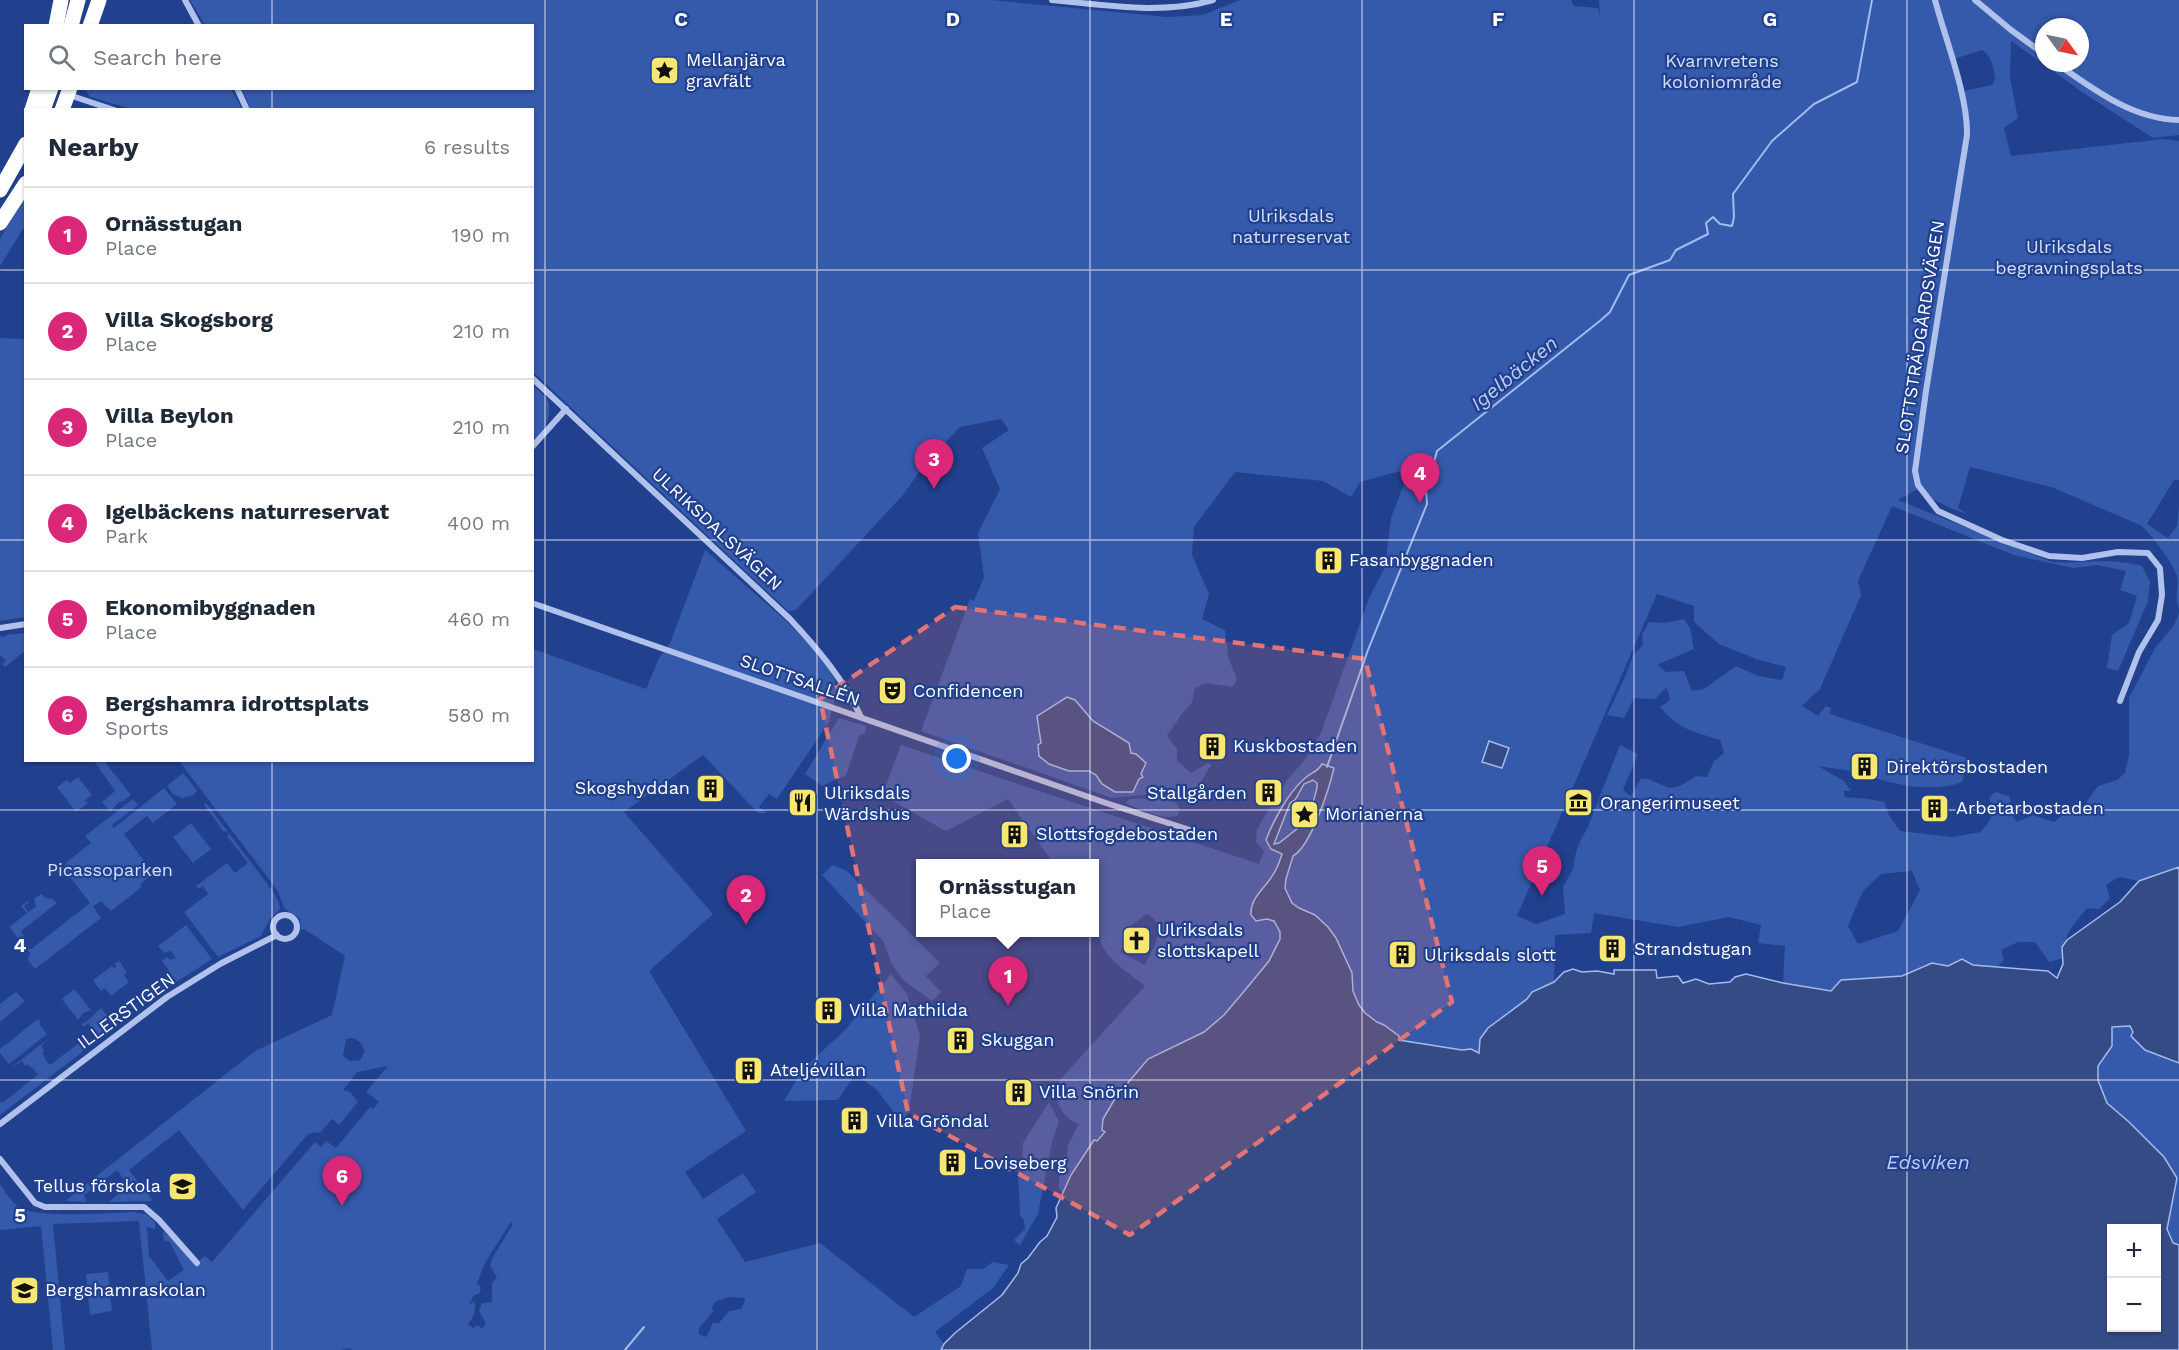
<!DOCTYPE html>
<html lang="en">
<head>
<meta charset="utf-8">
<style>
	:root { --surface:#fff; --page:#f6f6f7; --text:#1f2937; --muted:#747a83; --line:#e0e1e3; --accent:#db2777 }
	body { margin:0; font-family:"Work Sans",sans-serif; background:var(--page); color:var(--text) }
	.controls { position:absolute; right:18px; bottom:18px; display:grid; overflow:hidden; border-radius:0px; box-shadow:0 2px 4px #0004 }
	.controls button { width:54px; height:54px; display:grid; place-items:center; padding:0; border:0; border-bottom:2px solid var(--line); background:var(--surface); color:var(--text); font:30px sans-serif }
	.compass { position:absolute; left:2035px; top:18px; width:54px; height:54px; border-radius:50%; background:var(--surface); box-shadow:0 2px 4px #0004; rotate:123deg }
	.you { position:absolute; left:957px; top:759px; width:21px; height:21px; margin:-15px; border:4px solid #fff; border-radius:50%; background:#1a73e8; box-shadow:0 0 0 9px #1a73e833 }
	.badge { display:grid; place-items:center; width:39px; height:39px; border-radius:50%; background:var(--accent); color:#fff; font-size:20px; font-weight:700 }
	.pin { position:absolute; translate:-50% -50px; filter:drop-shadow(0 2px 3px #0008) }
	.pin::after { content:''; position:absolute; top:32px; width:21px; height:18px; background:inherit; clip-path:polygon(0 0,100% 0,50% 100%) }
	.popup { position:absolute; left:916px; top:859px; width:183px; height:78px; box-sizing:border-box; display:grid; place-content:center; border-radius:0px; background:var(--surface); filter:drop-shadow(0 2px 4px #0005); font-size:20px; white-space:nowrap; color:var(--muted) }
	.popup b { font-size:22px; color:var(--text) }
	.popup::after { content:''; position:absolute; left:50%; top:100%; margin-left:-12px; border:12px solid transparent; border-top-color:var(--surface) }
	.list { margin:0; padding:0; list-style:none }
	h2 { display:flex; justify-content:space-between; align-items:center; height:78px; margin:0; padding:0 24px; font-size:26px }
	h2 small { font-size:20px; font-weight:400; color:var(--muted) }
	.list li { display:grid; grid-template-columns:39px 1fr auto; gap:18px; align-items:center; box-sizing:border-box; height:96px; padding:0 24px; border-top:2px solid var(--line) }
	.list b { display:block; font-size:22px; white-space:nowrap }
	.list p { margin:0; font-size:20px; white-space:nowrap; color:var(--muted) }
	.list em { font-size:20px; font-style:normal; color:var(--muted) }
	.icon { flex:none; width:33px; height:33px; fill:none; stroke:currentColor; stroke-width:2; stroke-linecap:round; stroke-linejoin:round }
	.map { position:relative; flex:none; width:2179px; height:1350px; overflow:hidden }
	.search { position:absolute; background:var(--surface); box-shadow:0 2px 4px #0004; left:24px; top:24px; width:510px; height:66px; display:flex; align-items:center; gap:15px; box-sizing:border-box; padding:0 21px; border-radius:0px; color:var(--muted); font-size:22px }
	.panel { position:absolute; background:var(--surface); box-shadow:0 2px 4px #0004; left:24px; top:108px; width:510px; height:654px; border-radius:0px }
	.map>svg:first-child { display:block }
	.green { fill:#3559ab; fill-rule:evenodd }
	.water { fill:#354b85; stroke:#a4bbed; stroke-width:1.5; fill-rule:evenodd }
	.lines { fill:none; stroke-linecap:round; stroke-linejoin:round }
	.stream { stroke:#a4bbed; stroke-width:2 }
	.street { stroke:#b0c2ec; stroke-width:6 }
	.highway { stroke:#fff; stroke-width:15 }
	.marked { fill:#e47373; fill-opacity:0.2; stroke:#e47373; stroke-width:4.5; stroke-dasharray:12 8; stroke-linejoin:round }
	.grid { fill:none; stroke:#fff; stroke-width:1.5; stroke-opacity:0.55 }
	.labels { text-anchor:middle; stroke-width:4.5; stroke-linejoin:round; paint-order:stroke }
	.poi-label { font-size:18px; fill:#fff; stroke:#21408e; text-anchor:start }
	.park-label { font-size:18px; fill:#d6e0f9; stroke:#21408e }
	.street-label { font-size:18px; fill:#fff; stroke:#21408e }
	.water-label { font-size:20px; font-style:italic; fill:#bccdf3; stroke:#21408e }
	.grid-label { font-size:20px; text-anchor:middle; font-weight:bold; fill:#fff; stroke:#21408e; stroke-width:4.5; stroke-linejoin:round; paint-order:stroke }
</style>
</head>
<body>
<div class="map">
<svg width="2179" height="1350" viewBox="0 0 2179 1350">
	<rect width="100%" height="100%" fill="#21408e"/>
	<g class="green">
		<path d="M 190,0 L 991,0 L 1167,17 L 1203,15 L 1240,0 L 1571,0 L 1574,6 L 1598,8 L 1600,18 L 1599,0 L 2179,0 L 2179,135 L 2153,138 L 2082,92 L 2011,41 L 2010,78 L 2018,118 L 2004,128 L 2011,156 L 2163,139 L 2179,141 L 2179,480 L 2174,480 L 2147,524 L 2168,538 L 2177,526 L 2179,503 L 2179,609 C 2174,597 2179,588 2177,576 C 2173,563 2152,536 2142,526 L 2054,488 L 1970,467 L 1958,508 L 1969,515 L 1948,507 L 1916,490 L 1898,500 L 2052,562 C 2083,564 2110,557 2142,566 L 2150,582 L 2148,601 L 2118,671 L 2107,668 L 2112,635 L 2129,623 L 2137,596 L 2120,590 L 2126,571 L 2097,565 L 2073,568 L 2014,555 L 1892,506 L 1858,581 L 1861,595 L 1820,689 L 1802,706 L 1818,716 L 1826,706 L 1831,708 L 1830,714 L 1967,758 L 1962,782 C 1937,792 1899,786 1875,778 L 1879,762 L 1856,756 L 1851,771 L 1818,766 L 1844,781 L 1851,791 L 1844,791 L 1845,797 L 1869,799 L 1884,802 L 1889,815 L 1900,831 L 1952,837 L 1981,832 C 1991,820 1996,813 1989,798 L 1995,792 L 2009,796 L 2011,801 L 2005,806 L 2017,822 L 2033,815 L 2054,822 L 2066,812 L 2076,816 L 2098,786 L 2117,780 L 2125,773 L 2129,755 L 2129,698 L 2155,648 L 2174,625 L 2179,612 L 2179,867 L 2139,881 L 2119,877 L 2106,885 L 2110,898 L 2099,909 L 2087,908 L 2071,928 L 2062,947 L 2064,958 L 2049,962 L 2035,942 L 2018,942 L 2001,950 L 2004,960 L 1997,967 L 1972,965 L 1962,959 L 1948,966 L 1932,963 L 1902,976 L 1842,980 L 1831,991 L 1783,983 L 1785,946 L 1758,943 L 1761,925 L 1729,917 L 1678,927 L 1594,913 L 1591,933 L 1555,935 L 1554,982 L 1532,992 L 1527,999 L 1498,1020 L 1480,1039 L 1479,1053 L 1471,1049 L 1462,1050 L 1399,1040 L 1398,1036 L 1365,1013 L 1228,1011 L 1204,1032 L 1148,1059 L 1116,1097 L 1103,1119 L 1106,1131 L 1097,1141 L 1094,1141 L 1076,1166 L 1062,1193 L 1059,1188 L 1059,1178 L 1066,1163 L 1068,1145 L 1079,1124 C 1061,1118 1054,1100 1057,1083 L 1145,986 C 1132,975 1100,956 1100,937 L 1093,933 L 1095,932 L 1095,864 L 1053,863 L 1008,799 L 946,831 L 882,795 L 901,745 L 1259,864 L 1264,851 L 1256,842 L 1257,829 L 1287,780 L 1303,762 L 1321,733 L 1369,598 L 1385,567 L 1391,518 L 1407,476 L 1400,471 L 1360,482 L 1351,497 L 1323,481 L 1235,472 L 1194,527 L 1192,555 L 1209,594 L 1202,619 L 1225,630 L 1228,657 L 1237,679 L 1233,687 L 1207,683 L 1195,688 L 1192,703 L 1181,715 L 1167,736 L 1177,749 L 1177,761 L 1191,773 L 1208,763 L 1211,765 L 1188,804 L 1181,795 L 1172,792 L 1112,798 L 921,731 L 970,599 L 974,601 L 984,577 L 978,533 L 1000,489 L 982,448 L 1009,430 L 1001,419 L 960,427 L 927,461 L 903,495 L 796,610 L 788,611 L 533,372 L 532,110 L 250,109 L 242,89 L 532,88 L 532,26 L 205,25 ZM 2044,27 L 2080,27 L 2080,63 L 2044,63 ZM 1982,50 C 1992,56 1994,69 1995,80 L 1992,85 L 1964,91 L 1954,59 ZM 1657,594 L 1694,606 L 1694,622 L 1719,644 L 1756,659 L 1786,667 L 1782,680 L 1758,676 L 1736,666 L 1704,689 L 1692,691 L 1684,671 L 1666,672 L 1657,665 L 1694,649 L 1690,628 L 1684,619 L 1664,623 L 1649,622 L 1642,634 L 1643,645 L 1633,655 L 1626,675 L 1607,715 L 1624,718 L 1634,698 L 1655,699 L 1667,687 L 1670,700 L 1660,707 C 1678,729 1694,732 1720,740 L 1724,753 L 1714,761 L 1707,777 L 1696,776 L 1680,786 L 1669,788 L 1648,779 L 1641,778 L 1631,796 L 1623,790 L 1638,754 L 1620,745 L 1587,829 L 1582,837 L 1576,852 L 1573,869 L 1563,887 L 1565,914 L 1536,924 L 1517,916 ZM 1075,700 L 1093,721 L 1129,743 L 1131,753 L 1146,763 L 1141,775 L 1142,779 L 1102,784 C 1092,769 1086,771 1069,771 L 1041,744 ZM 1912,871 L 1920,890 L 1898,931 L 1858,944 L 1848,926 L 1863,891 L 1881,874 ZM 1147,914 C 1169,925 1152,950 1145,965 L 1120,952 L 1132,924 C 1139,922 1140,917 1147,914 Z"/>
		<polygon points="85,89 231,89 242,109 132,109 90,97"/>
		<polygon points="25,196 25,229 23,229 0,266 0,239"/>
		<polygon points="0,338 26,339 25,617 0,621"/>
		<path d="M 533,386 C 537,390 545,395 547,399 C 555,414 542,434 533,444 Z"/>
		<path d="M 705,550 L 785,620 L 820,655 L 835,680 L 836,694 L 829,722 L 777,799 L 769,794 L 759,807 L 767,813 L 758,813 L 703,755 L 624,812 L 713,914 L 649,971 L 746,1131 L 685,1172 L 703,1199 L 743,1173 L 756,1192 L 717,1219 L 710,1209 L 745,1262 L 820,1243 L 914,1317 L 961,1286 L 967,1269 L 983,1269 L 993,1262 L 1009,1265 L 993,1288 L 935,1332 L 944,1344 L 941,1350 L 352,1350 L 350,1348 L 340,1350 L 152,1350 L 139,1221 L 53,1224 L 65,1350 L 53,1350 L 41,1226 L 0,1230 L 0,1184 C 5,1191 10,1200 17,1206 C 31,1219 110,1213 132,1212 L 146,1214 L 155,1222 L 155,1229 L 147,1227 L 149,1256 L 168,1281 L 184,1270 L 169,1241 L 164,1241 L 163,1231 L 197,1263 L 205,1256 L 212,1262 L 315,1142 L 321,1147 L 326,1141 L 336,1148 L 370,1107 L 373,1109 L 379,1102 L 366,1092 L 388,1066 L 357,1072 L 343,1090 L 350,1092 L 358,1102 L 339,1125 L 332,1119 L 320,1133 L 318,1132 L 308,1134 L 243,1210 L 179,1130 L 129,1170 L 153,1201 L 109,1202 L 128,1185 L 117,1170 L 84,1195 L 87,1202 L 65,1201 L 255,1051 L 332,1015 L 345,956 L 304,929 L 301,930 L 300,919 L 284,908 L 278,891 L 179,761 L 532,760 L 533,649 L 646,689 L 659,658 L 670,643 ZM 353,1038 L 360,1042 L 365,1051 L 360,1060 L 350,1061 L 343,1056 L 346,1039 ZM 511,1222 L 513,1224 L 493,1257 L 490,1266 L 497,1277 L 492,1283 L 492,1302 L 482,1303 L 479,1311 L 486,1323 L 482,1329 L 478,1325 L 473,1328 L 468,1324 C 473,1319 477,1308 474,1302 L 469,1304 L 474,1295 L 479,1294 L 481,1288 L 477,1283 L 486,1261 ZM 728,1297 L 744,1298 L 745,1301 L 741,1309 L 729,1311 L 719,1323 L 712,1323 L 711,1328 L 706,1337 L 699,1334 L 699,1328 L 713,1312 L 712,1307 L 715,1302 Z"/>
		<polygon points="25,633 25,651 5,667 2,664 6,661 0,655 0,636 6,637 6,635"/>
		<polygon points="839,718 866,726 865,734 860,734 846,775 822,786 805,774"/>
		<polygon points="94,761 104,761 131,795 122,802 120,801 110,812 102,802 115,791"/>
		<polygon points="183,773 197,791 194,795 182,798 173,794 167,786"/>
		<polygon points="78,777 92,795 85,800 88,803 76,812 57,787 67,780 70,783"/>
		<polygon points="164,788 177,804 153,823 147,816 124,834 147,865 143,869 149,877 140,884 142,887 111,911 101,901 93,906 101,918 35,969 28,960 30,953 23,944 30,950 90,903 63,868 67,862 91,843 85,836 133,799 138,805 112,825 114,828"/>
		<path d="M 1164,798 L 1176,803 L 1180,809 L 1178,815 C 1164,822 1139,809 1125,803 L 1130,799 Z"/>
		<polygon points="206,803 272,890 279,903 280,909 270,919 261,936 218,957 184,912 208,894 203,886 199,889 196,886 224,865 227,863 235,873 248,863 227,836 229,834 226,831 224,832 204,805"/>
		<polygon points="191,823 211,849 193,863 173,837"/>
		<polygon points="833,865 847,871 940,963 926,976 941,992 932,1001 903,980 892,964 883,941 822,875"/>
		<polygon points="41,894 46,898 53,899 57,903 21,931 24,936 21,942 9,927 27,913 21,906 28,901 29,902 24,906 28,912 36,907 34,899"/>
		<polygon points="186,925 212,959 181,979 149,1003 145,995 172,975 162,961 167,957 170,960 176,958 171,951 164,953 158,946"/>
		<polygon points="119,961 127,972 124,975 129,982 111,996 105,988 101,991 93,980 112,966 114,968 116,967 114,964"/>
		<polygon points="891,974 907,994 920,1036 909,1111 904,1121 898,1118 877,1090 855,1074 838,1100 784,1101 803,1069 846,1029"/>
		<polygon points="74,989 91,1010 83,1013 78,1020 62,999"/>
		<polygon points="16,992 25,1001 0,1022 0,1004"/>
		<polygon points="101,1008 116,1027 95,1043 93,1040 98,1036 88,1023 84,1027 81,1024 86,1022"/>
		<polygon points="38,1019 41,1022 39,1024 47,1034 9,1064 0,1053 0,1049"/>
		<polygon points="2130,1026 2133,1032 2174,1062 2179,1063 2179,1245 2173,1243 2167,1229 2177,1178 2164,1157 2129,1122 2107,1103 2098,1080 2098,1066 2112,1046 2112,1027"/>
		<polygon points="52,1036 41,1046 44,1051 42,1052 45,1057 44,1058 50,1065 83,1040 89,1047 0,1115 0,1101 2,1103 38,1075 32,1067 31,1068 28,1064 25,1066 22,1061 8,1070"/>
		<polygon points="1049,1102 1059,1122 1052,1142 1038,1214 1020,1245 1014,1240 1025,1229 1024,1221 1020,1215 1018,1176 1022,1164 1023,1143"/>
		<polygon points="108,1272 112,1311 90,1315 86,1274"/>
	</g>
	<g class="water">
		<polygon points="1067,697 1075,700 1093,721 1129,743 1131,753 1136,754 1146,763 1141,774 1143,777 1139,779 1133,792 1115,792 1102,784 1096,775 1089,771 1069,771 1049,764 1039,756 1038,745 1041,743 1037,716"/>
		<polygon points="1489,741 1509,748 1502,768 1482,762"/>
		<path d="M 1322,764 L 1334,768 C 1329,789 1311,846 1293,856 L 1286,879 L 1285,888 L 1292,903 L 1299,908 L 1315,915 L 1328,927 L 1336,938 L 1352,973 L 1353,991 L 1359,1005 L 1365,1013 L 1377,1022 L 1384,1025 L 1399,1036 L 1399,1040 L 1462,1050 L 1471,1049 L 1479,1053 L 1480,1039 L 1488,1028 L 1527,999 L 1532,992 L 1554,982 L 1564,972 L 1573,969 L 1582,972 L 1597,971 L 1614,974 L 1614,970 L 1656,970 L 1657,978 L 1678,976 L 1683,983 L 1696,979 L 1709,984 L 1730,982 L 1735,977 L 1746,974 L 1783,983 L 1831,991 L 1841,980 L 1902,976 L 1932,963 L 1948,966 L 1962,959 L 1973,965 L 2048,971 L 2057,978 L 2063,964 L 2062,947 L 2067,940 L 2120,902 L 2139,881 L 2179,867 L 2179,1063 L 2145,1050 L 2131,1036 L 2133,1032 L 2130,1026 L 2112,1027 L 2112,1046 L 2098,1066 L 2098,1080 L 2107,1103 L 2129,1122 L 2164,1157 L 2177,1178 L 2167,1229 L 2173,1243 L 2179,1245 L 2179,1350 L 941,1350 L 944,1344 L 955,1333 L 1002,1295 L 1018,1273 L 1021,1264 L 1028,1258 L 1040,1242 L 1047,1236 L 1057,1217 L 1056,1208 L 1071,1175 L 1094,1140 L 1097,1141 L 1105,1132 L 1102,1130 L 1103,1119 L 1116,1097 L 1148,1059 L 1204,1032 L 1224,1015 L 1241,995 L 1269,961 L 1280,939 L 1280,932 L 1274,921 L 1267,919 L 1256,921 L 1251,915 C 1250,897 1266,888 1274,873 C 1278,867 1280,860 1282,854 L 1271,849 L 1266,840 C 1273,821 1289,792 1304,779 C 1312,771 1316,774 1322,764 ZM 1313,780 L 1317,783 L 1317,788 L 1313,803 L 1298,828 L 1279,843 L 1274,844 L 1290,803 L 1295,800 L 1304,784 ZM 2156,1228 L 2156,1328 L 2112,1328 L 2112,1228 Z"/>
	</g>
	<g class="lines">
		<g class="stream">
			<polyline points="1327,767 1368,650 1427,504 1426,490 1437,451 1601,320 1610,312 1629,275 1670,260 1676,250 1708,234 1706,223 1713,217 1720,224 1732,226 1734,217 1733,194 1772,141 1814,104 1857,82 1872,0"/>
			<polyline points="625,1350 644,1327"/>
		</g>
		<g class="street">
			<polyline points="185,0 199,26"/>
			<path d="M 1052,0 C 1105,5 1162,15 1213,0"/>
			<path d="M 1935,0 C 1945,38 1968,96 1967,135 L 1926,391 L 1915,471 L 1918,485 L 1938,511 L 2002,540 L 2049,556 L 2082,558 L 2118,552 L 2148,553 L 2160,568 L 2162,595 L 2158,620 L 2139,652 L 2120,701"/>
			<polyline points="1975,0 2011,30 2044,54"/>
			<path d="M 2056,63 C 2093,89 2132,119 2179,120"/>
			<polyline points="237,88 247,110"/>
			<polyline points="69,95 114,110"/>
			<path d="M 532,378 L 790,619 C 818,649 844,680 861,717"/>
			<polyline points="532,447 566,409"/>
			<polyline points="532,603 1106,803 1193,831"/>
			<polyline points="0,628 26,624"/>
			<circle cx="285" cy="927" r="12"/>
			<polyline points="0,1124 167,997 220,964 277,935"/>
			<polyline points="0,1159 35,1203 45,1207 144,1207 159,1220 197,1263"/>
		</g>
		<g class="highway">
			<polyline points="56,26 61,0"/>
			<polyline points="71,26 78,0"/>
			<polyline points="90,26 99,0"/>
			<polyline points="32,110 39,88"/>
			<polyline points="43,110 51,88"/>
			<polyline points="62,110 70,88"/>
			<polyline points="0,190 26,144"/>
			<polyline points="0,223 26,183"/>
		</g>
	</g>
	<path class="marked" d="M 955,607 L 1365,659 L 1452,1002 L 1130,1235 L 908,1113 L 820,699 Z"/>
	<path class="grid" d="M 272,0 L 272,26M 545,0 L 545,1350M 817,0 L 817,1350M 1090,0 L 1090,1350M 1362,0 L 1362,1350M 1634,0 L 1634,1350M 1907,0 L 1907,1350M 272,88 L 272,110M 0,270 L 26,270M 532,270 L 2179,270M 0,540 L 26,540M 532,540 L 2179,540M 272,760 L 272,1350M 0,810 L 2179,810M 0,1080 L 2179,1080"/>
	<defs>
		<symbol id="sight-square" viewBox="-11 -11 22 22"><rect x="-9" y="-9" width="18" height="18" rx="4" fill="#f8e672" stroke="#21408e"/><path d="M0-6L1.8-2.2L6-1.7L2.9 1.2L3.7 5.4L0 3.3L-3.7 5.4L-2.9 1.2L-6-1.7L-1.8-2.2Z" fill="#111"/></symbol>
		<symbol id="building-square" viewBox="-11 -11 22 22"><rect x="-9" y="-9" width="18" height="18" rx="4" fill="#f8e672" stroke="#21408e"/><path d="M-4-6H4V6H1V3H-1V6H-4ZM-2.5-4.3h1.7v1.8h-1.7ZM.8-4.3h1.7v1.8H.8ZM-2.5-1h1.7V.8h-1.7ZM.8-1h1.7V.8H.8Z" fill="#111"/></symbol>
		<symbol id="theatre-square" viewBox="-11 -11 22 22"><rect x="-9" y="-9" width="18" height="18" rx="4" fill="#f8e672" stroke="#21408e"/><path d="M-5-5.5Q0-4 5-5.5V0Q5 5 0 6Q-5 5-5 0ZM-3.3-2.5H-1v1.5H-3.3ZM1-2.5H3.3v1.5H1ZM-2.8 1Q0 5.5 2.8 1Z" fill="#111"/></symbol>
		<symbol id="restaurant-square" viewBox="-11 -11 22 22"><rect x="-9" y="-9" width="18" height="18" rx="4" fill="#f8e672" stroke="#21408e"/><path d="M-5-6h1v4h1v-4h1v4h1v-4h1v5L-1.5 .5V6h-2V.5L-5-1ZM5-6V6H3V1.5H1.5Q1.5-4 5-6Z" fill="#111"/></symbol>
		<symbol id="museum-square" viewBox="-11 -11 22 22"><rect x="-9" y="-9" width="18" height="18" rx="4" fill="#f8e672" stroke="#21408e"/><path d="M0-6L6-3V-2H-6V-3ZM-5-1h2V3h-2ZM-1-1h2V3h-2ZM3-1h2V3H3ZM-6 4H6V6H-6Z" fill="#111"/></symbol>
		<symbol id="church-square" viewBox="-11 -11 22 22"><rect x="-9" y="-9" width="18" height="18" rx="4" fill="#f8e672" stroke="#21408e"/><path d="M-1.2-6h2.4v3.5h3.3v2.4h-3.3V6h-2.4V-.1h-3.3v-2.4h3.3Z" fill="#111"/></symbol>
		<symbol id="school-square" viewBox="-11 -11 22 22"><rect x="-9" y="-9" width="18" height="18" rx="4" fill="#f8e672" stroke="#21408e"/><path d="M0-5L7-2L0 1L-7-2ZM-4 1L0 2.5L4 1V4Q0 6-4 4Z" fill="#111"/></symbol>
	</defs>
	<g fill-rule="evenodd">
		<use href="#sight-square" x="648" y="54" width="33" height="33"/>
		<use href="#building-square" x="1312" y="544" width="33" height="33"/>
		<use href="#theatre-square" x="876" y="674" width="33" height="33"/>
		<use href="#building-square" x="1196" y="730" width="33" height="33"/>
		<use href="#building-square" x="1848" y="750" width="33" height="33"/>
		<use href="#building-square" x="694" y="772" width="33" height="33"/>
		<use href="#building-square" x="1252" y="776" width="33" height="33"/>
		<use href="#restaurant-square" x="786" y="786" width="33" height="33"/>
		<use href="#museum-square" x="1562" y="786" width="33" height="33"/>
		<use href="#building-square" x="1918" y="792" width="33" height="33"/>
		<use href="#sight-square" x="1288" y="798" width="33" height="33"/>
		<use href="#building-square" x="998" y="818" width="33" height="33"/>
		<use href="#church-square" x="1120" y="924" width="33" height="33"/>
		<use href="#building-square" x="1596" y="932" width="33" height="33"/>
		<use href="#building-square" x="1386" y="938" width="33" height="33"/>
		<use href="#building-square" x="812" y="994" width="33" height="33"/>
		<use href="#building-square" x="944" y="1024" width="33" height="33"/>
		<use href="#building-square" x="732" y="1054" width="33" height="33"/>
		<use href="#building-square" x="1002" y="1076" width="33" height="33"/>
		<use href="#building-square" x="838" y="1104" width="33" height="33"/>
		<use href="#building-square" x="936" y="1146" width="33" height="33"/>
		<use href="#school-square" x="166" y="1170" width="33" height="33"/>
		<use href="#school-square" x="8" y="1274" width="33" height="33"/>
	</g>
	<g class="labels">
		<g class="poi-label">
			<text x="686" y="66">Mellanjärva<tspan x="686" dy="21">gravfält</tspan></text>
			<text x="1349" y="566">Fasanbyggnaden</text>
			<text x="913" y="697">Confidencen</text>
			<text x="1233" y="752">Kuskbostaden</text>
			<text x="1886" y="773">Direktörsbostaden</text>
			<text x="690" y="794" text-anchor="end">Skogshyddan</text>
			<text x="824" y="799">Ulriksdals<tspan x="824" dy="21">Wärdshus</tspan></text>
			<text x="1247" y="799" text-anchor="end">Stallgården</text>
			<text x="1600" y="809">Orangerimuseet</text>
			<text x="1956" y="814">Arbetarbostaden</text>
			<text x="1325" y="820">Morianerna</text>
			<text x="1036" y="840">Slottsfogdebostaden</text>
			<text x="1157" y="936">Ulriksdals<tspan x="1157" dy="21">slottskapell</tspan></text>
			<text x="1634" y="955">Strandstugan</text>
			<text x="1424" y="961">Ulriksdals slott</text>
			<text x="849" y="1016">Villa Mathilda</text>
			<text x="981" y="1046">Skuggan</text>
			<text x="770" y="1076">Ateljévillan</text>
			<text x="1039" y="1098">Villa Snörin</text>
			<text x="876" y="1127">Villa Gröndal</text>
			<text x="973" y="1169">Loviseberg</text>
			<text x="161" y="1192" text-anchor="end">Tellus förskola</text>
			<text x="45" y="1296">Bergshamraskolan</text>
		</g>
		<g class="park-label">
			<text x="1722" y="67">Kvarnvretens<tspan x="1722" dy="21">koloniområde</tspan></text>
			<text x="1291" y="222">Ulriksdals<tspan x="1291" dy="21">naturreservat</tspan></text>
			<text x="2069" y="253">Ulriksdals<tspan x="2069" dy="21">begravningsplats</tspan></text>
			<text x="110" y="876">Picassoparken</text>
		</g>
		<g class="street-label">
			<text transform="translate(1920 337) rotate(-81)" y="6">SLOTTSTRÄDGÅRDSVÄGEN</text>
			<text transform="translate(717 529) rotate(43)" y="6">ULRIKSDALSVÄGEN</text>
			<text transform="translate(800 680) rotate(19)" y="6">SLOTTSALLÉN</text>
			<text transform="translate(126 1011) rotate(-36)" y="6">ILLERSTIGEN</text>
		</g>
		<g class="water-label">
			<text transform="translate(1514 373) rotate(-39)" y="7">Igelbäcken</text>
			<text x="1928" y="1169">Edsviken</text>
		</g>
	</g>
	<g class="grid-label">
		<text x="681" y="26">C</text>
		<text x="953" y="26">D</text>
		<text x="1226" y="26">E</text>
		<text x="1498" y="26">F</text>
		<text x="1770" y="26">G</text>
		<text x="20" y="952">4</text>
		<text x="20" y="1222">5</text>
	</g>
</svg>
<div class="controls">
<button>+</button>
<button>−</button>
</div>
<svg class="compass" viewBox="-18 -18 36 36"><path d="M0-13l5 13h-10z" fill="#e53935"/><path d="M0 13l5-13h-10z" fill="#747a83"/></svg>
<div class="you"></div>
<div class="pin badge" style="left:1008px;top:1006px">1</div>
<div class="popup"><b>Ornässtugan</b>Place</div>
<div class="pin badge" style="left:746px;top:925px">2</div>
<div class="pin badge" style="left:934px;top:489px">3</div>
<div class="pin badge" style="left:1420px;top:503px">4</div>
<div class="pin badge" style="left:1542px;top:896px">5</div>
<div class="pin badge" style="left:342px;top:1206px">6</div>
<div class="search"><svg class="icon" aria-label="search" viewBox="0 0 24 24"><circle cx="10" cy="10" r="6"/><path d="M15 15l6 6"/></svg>Search here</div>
<section class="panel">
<h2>Nearby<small>6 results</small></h2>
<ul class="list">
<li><span class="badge">1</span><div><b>Ornässtugan</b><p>Place</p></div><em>190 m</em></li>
<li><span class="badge">2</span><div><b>Villa Skogsborg</b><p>Place</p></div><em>210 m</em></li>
<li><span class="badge">3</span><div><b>Villa Beylon</b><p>Place</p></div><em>210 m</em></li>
<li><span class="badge">4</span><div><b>Igelbäckens naturreservat</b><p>Park</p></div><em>400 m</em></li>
<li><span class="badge">5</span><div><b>Ekonomibyggnaden</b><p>Place</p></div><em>460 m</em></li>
<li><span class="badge">6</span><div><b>Bergshamra idrottsplats</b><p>Sports</p></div><em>580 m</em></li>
</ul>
</section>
</div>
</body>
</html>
